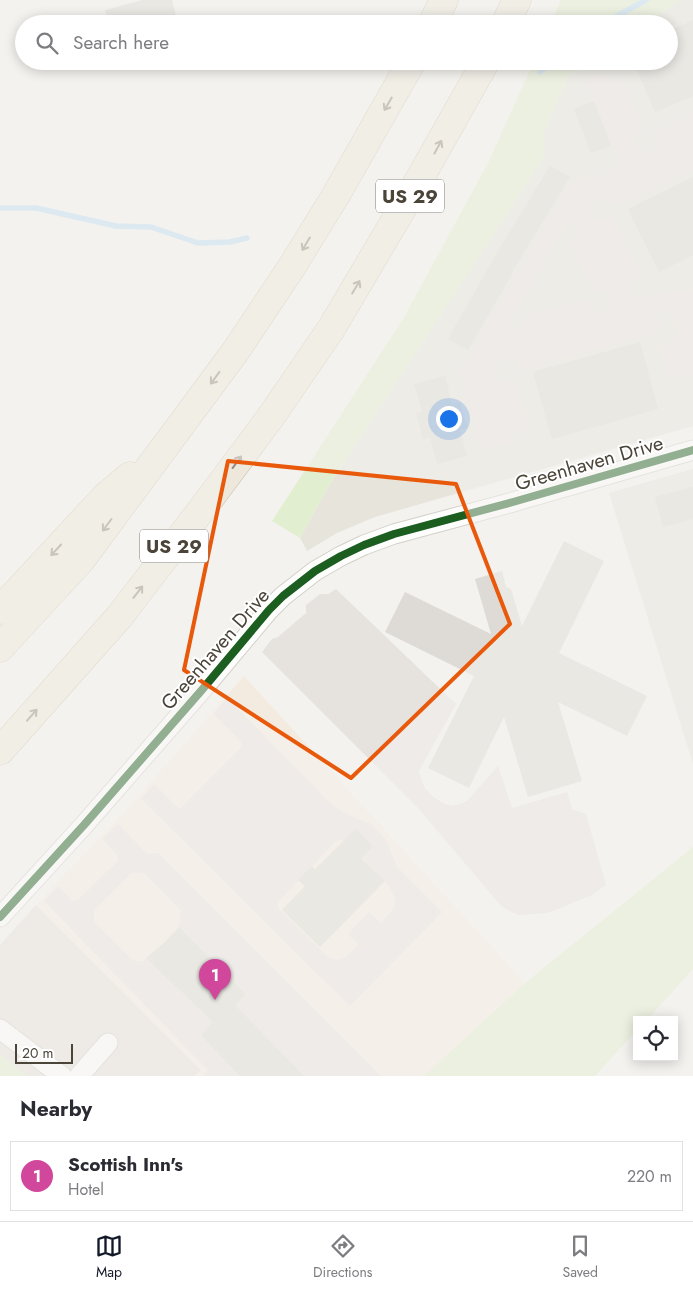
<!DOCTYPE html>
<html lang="en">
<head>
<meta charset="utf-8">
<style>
	:root { --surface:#fff; --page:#f7f7f7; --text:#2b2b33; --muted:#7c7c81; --line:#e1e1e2; --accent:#111827 }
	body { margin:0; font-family:Jost,sans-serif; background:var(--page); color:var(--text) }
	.controls { position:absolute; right:15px; bottom:15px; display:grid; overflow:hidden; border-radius:0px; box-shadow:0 2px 12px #0003 }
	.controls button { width:45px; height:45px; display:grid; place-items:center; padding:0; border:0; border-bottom:1px solid var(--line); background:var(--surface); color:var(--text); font:25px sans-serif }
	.scale { position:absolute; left:15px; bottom:12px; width:58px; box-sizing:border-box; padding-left:5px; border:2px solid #4b4439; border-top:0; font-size:14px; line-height:18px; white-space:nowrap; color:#4b4439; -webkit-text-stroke:4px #fff; paint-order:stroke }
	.you { position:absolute; left:448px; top:418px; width:18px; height:18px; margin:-12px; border:4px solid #fff; border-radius:50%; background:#1a73e8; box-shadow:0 0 0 8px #1a73e833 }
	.badge { display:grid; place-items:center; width:32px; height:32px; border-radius:50%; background:var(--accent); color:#fff; font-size:16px; font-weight:700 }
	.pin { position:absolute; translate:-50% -41px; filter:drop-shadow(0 1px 2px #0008) }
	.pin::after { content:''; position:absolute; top:26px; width:18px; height:15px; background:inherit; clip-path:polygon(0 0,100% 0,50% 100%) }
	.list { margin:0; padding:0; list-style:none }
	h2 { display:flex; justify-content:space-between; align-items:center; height:65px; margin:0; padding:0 20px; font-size:21px }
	h2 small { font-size:16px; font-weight:400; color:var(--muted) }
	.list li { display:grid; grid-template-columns:32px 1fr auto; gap:15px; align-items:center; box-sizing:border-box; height:70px; margin:0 10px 10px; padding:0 10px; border:1px solid var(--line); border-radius:0px }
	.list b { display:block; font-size:19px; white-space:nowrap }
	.list p { margin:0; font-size:16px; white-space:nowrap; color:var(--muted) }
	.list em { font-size:16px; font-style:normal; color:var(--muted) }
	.icon { flex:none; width:28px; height:28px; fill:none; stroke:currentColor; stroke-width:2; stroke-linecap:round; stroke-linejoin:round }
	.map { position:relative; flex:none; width:693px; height:1076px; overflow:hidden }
	.search { position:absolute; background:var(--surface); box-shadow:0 2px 12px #0003; left:15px; right:15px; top:15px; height:55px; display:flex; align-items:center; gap:12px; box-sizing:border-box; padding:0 18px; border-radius:28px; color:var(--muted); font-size:19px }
	.sheet { height:145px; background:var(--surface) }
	nav { display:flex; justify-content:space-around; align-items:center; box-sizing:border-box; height:70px; border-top:1px solid var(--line); background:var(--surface); font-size:14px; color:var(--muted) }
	nav a { display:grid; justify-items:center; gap:2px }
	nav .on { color:var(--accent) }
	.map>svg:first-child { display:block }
	.residential { fill:#e7e4dc }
	.commercial { fill:#f3ebdf }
	.industrial { fill:#e6e2de }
	.green { fill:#e1eecf }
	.parking { fill:#e6e3df; fill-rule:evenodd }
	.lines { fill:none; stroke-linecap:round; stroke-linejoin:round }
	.stream { stroke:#c0ddf1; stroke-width:5.5 }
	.building { fill:#dedbd6 }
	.minor-casing { stroke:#d2d0cb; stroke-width:21 }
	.highway-casing { stroke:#ccbfa9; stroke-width:29 }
	.minor { stroke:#fdfdfc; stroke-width:19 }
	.highway { stroke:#ede8db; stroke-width:28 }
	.cycleway-casing { stroke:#fff; stroke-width:11 }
	.cycleway { stroke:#1b5e20; stroke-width:8 }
	.oneway { stroke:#948e82 }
	.marked { fill:none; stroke:#e8590c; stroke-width:4; stroke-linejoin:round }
	.labels { text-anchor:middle; stroke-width:4; stroke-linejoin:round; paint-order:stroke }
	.shield { fill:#fff; stroke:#817c74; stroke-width:1 }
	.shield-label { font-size:19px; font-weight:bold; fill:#4b4439 }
	.street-label { font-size:20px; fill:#4b4439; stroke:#fff }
</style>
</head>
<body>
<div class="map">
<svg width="693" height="1076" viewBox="0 0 693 1076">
	<rect width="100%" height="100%" fill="#f4f2ee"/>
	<g class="residential">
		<polygon points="679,0 693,0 693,426 375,517 337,533 307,551 300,538 328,487 543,158 544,131 568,76 592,61 669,61 669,24 647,24"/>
		<polygon points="693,469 693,764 609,493"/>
	</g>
	<polygon class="commercial" points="244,676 525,983 424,1076 194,1076 201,1069 36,905 134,801"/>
	<polygon class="industrial" points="36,905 201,1070 194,1076 27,1076 0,1055 0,945"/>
	<g class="green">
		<polygon points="561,0 679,0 647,24 550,24"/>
		<polygon points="534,61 592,61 568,76 544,131 543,158 328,487 300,538 272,521 403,319 488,163"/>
		<polygon points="693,847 693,969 647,1020 637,1020 637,1030 595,1076 424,1076 525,983"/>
		<polygon points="0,1055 27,1076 0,1076"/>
	</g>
	<g class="parking">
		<path d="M 600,72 L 604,78 L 618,72 L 647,132 L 635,137 L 634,142 L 637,148 L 642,152 L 647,152 L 654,148 L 654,145 L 650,133 L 693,112 L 693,170 L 614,207 L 607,195 L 603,195 L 597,199 L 593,205 L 593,211 L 597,219 L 601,221 L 613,215 L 642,277 L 630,283 L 629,287 L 631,292 L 641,297 L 693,289 L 693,374 L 668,381 L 659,345 L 673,341 L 677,337 L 678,333 L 675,319 L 671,314 L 667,313 L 661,315 L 659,318 L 663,330 L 519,372 L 515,360 L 511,359 L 502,361 L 498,366 L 495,372 L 497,380 L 501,383 L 514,380 L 531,432 L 516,436 L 515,442 L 481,452 L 457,364 L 470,360 L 471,352 L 570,181 L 601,174 L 618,165 L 620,162 L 619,156 L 583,81 ZM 571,221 L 576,222 L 580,231 L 578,233 L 567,240 L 594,294 L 603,289 L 608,290 L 611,295 L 610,302 L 608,307 L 602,311 L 594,313 L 590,311 L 586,298 L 520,318 L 523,330 L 522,333 L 517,334 L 513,332 L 511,328 L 510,323 L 566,224 Z"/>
		<polygon points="336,589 456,704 419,771 421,779 425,788 432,796 444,804 453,806 460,804 467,801 498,766 512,808 567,792 572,809 586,814 606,885 592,895 548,913 518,915 502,907 418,808 262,652 272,639 278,637 306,613 306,605 320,594 328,594"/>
		<path d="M 227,698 L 332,805 L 348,815 L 371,824 L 386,840 L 397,867 L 442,912 L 350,1006 L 141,799 L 154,784 L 178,808 L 181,808 L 242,747 L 241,742 L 214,714 ZM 337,840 L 341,840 L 346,842 L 389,885 L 395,899 L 395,905 L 392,911 L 381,923 L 369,912 L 348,934 L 359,945 L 344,958 L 339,960 L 332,959 L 327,956 L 279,909 L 278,906 L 279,901 Z"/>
		<polygon points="118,824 147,854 158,853 381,1076 304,1076 235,1005 246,993 179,927 181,911 144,873 131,873 94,910 94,922 132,960 143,962 146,958 213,1022 240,1076 203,1076 208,1070 44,901 58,886 72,901 78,900 118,861 118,856 102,839"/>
	</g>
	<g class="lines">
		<g class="stream">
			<polyline points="606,24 617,16 646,0"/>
			<polyline points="540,72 553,61"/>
			<polyline points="0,208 36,208 116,226 151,227 198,243 230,242 247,238"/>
		</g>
	</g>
	<g class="building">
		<polygon points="142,0 172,0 178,24 109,24 105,10"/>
		<polygon points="693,20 693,96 655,112 633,61 669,61 669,31"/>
		<polygon points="594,101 611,146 591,153 574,109"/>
		<polygon points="550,166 570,177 511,274 512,274 468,350 448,339 498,251"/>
		<polygon points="693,177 693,255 659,272 628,209"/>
		<polygon points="640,342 658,409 552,439 533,372"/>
		<polygon points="445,376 452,404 460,402 468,428 460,430 467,456 437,464 430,437 423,439 416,413 422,411 414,384"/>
		<polygon points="693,487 693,519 663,527 655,497"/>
		<polygon points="564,541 604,561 559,653 647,696 627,736 558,702 582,781 528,797 504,717 469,788 428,768 474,676 385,632 405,592 491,634 475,579 502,571 506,587 511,589 522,626"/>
		<polygon points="356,829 373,846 361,858 385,881 320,947 282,910 305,886 298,880 312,866 315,869"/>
		<polygon points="179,927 246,994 235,1005 304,1076 240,1076 201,1035 213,1022 146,958 164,943"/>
	</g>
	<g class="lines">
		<defs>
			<g id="minor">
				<polyline points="0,917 84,825 201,691 269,610 283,596 315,571 341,556 364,545 394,534 513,502 693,450"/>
				<polyline points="0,1029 62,1076"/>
				<polyline points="79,1076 108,1043"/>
			</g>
			<g id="highway">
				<polyline points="432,24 444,0"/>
				<polyline points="505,24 517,0"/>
				<polyline points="0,610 106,496 130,476"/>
				<polyline points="0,648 81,560 235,352 293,265 336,195 412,61"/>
				<polyline points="0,751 119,617 199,513 270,418 331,329 415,187 486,61"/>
			</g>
		</defs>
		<use href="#minor" class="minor-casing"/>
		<use href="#highway" class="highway-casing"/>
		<use href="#minor" class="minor"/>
		<use href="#highway" class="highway"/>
		<defs>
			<polyline id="cycleway" points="0,917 84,825 201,691 269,610 283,596 315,571 341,556 364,545 394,534 513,502 693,450"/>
		</defs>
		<use href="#cycleway" class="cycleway-casing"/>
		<use href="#cycleway" class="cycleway"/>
	</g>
	<defs><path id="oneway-shaft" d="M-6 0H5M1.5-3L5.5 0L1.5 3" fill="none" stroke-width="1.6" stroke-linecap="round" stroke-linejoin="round" transform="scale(1.25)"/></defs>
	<g class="oneway">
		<use href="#oneway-shaft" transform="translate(388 104) rotate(120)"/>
		<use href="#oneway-shaft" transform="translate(438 147) rotate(-61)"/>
		<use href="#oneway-shaft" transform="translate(306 244) rotate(121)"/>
		<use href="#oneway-shaft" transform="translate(356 287) rotate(-59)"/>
		<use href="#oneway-shaft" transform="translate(215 378) rotate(126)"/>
		<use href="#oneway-shaft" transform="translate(237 462) rotate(-54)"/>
		<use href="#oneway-shaft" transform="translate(107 525) rotate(127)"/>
		<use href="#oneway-shaft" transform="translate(56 550) rotate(133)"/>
		<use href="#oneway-shaft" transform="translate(138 592) rotate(-52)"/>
		<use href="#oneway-shaft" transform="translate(32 715) rotate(-49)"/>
	</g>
	<path d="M0 0H693V1076H0ZM 228,461 L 456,484 L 510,624 L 351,778 L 184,670 Z" fill="#f4f2ee" fill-opacity=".55" fill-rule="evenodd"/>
	<path class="marked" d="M 228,461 L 456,484 L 510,624 L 351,778 L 184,670 Z"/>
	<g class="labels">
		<g class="shield">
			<rect x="376" y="179.5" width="68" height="33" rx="4"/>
			<rect x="140" y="529.5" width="68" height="33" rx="4"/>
		</g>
		<g class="shield-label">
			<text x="410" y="203">US 29</text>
			<text x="174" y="553">US 29</text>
		</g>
		<g class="street-label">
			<text transform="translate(589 463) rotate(-16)" y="7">Greenhaven Drive</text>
			<text transform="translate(215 649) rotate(-49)" y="7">Greenhaven Drive</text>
		</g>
	</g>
</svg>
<div class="controls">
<button><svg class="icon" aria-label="locate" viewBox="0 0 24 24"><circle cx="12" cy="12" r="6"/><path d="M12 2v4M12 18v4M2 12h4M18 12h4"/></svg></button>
</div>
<div class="scale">20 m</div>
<div class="you"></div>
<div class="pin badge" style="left:215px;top:1000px;background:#d1479c">1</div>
<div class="search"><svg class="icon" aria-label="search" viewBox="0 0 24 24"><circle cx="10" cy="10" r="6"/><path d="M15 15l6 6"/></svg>Search here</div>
</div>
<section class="sheet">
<h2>Nearby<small></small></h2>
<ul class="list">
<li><span class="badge" style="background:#d1479c">1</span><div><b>Scottish Inn's</b><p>Hotel</p></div><em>220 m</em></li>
</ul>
</section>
<nav>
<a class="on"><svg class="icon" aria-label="map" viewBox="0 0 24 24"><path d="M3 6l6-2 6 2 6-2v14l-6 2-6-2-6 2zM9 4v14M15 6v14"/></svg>Map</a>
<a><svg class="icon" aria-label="directions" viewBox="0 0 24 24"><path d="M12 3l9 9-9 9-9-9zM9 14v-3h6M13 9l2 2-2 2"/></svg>Directions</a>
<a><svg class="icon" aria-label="saved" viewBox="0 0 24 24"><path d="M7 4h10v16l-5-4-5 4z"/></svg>Saved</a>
</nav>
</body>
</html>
